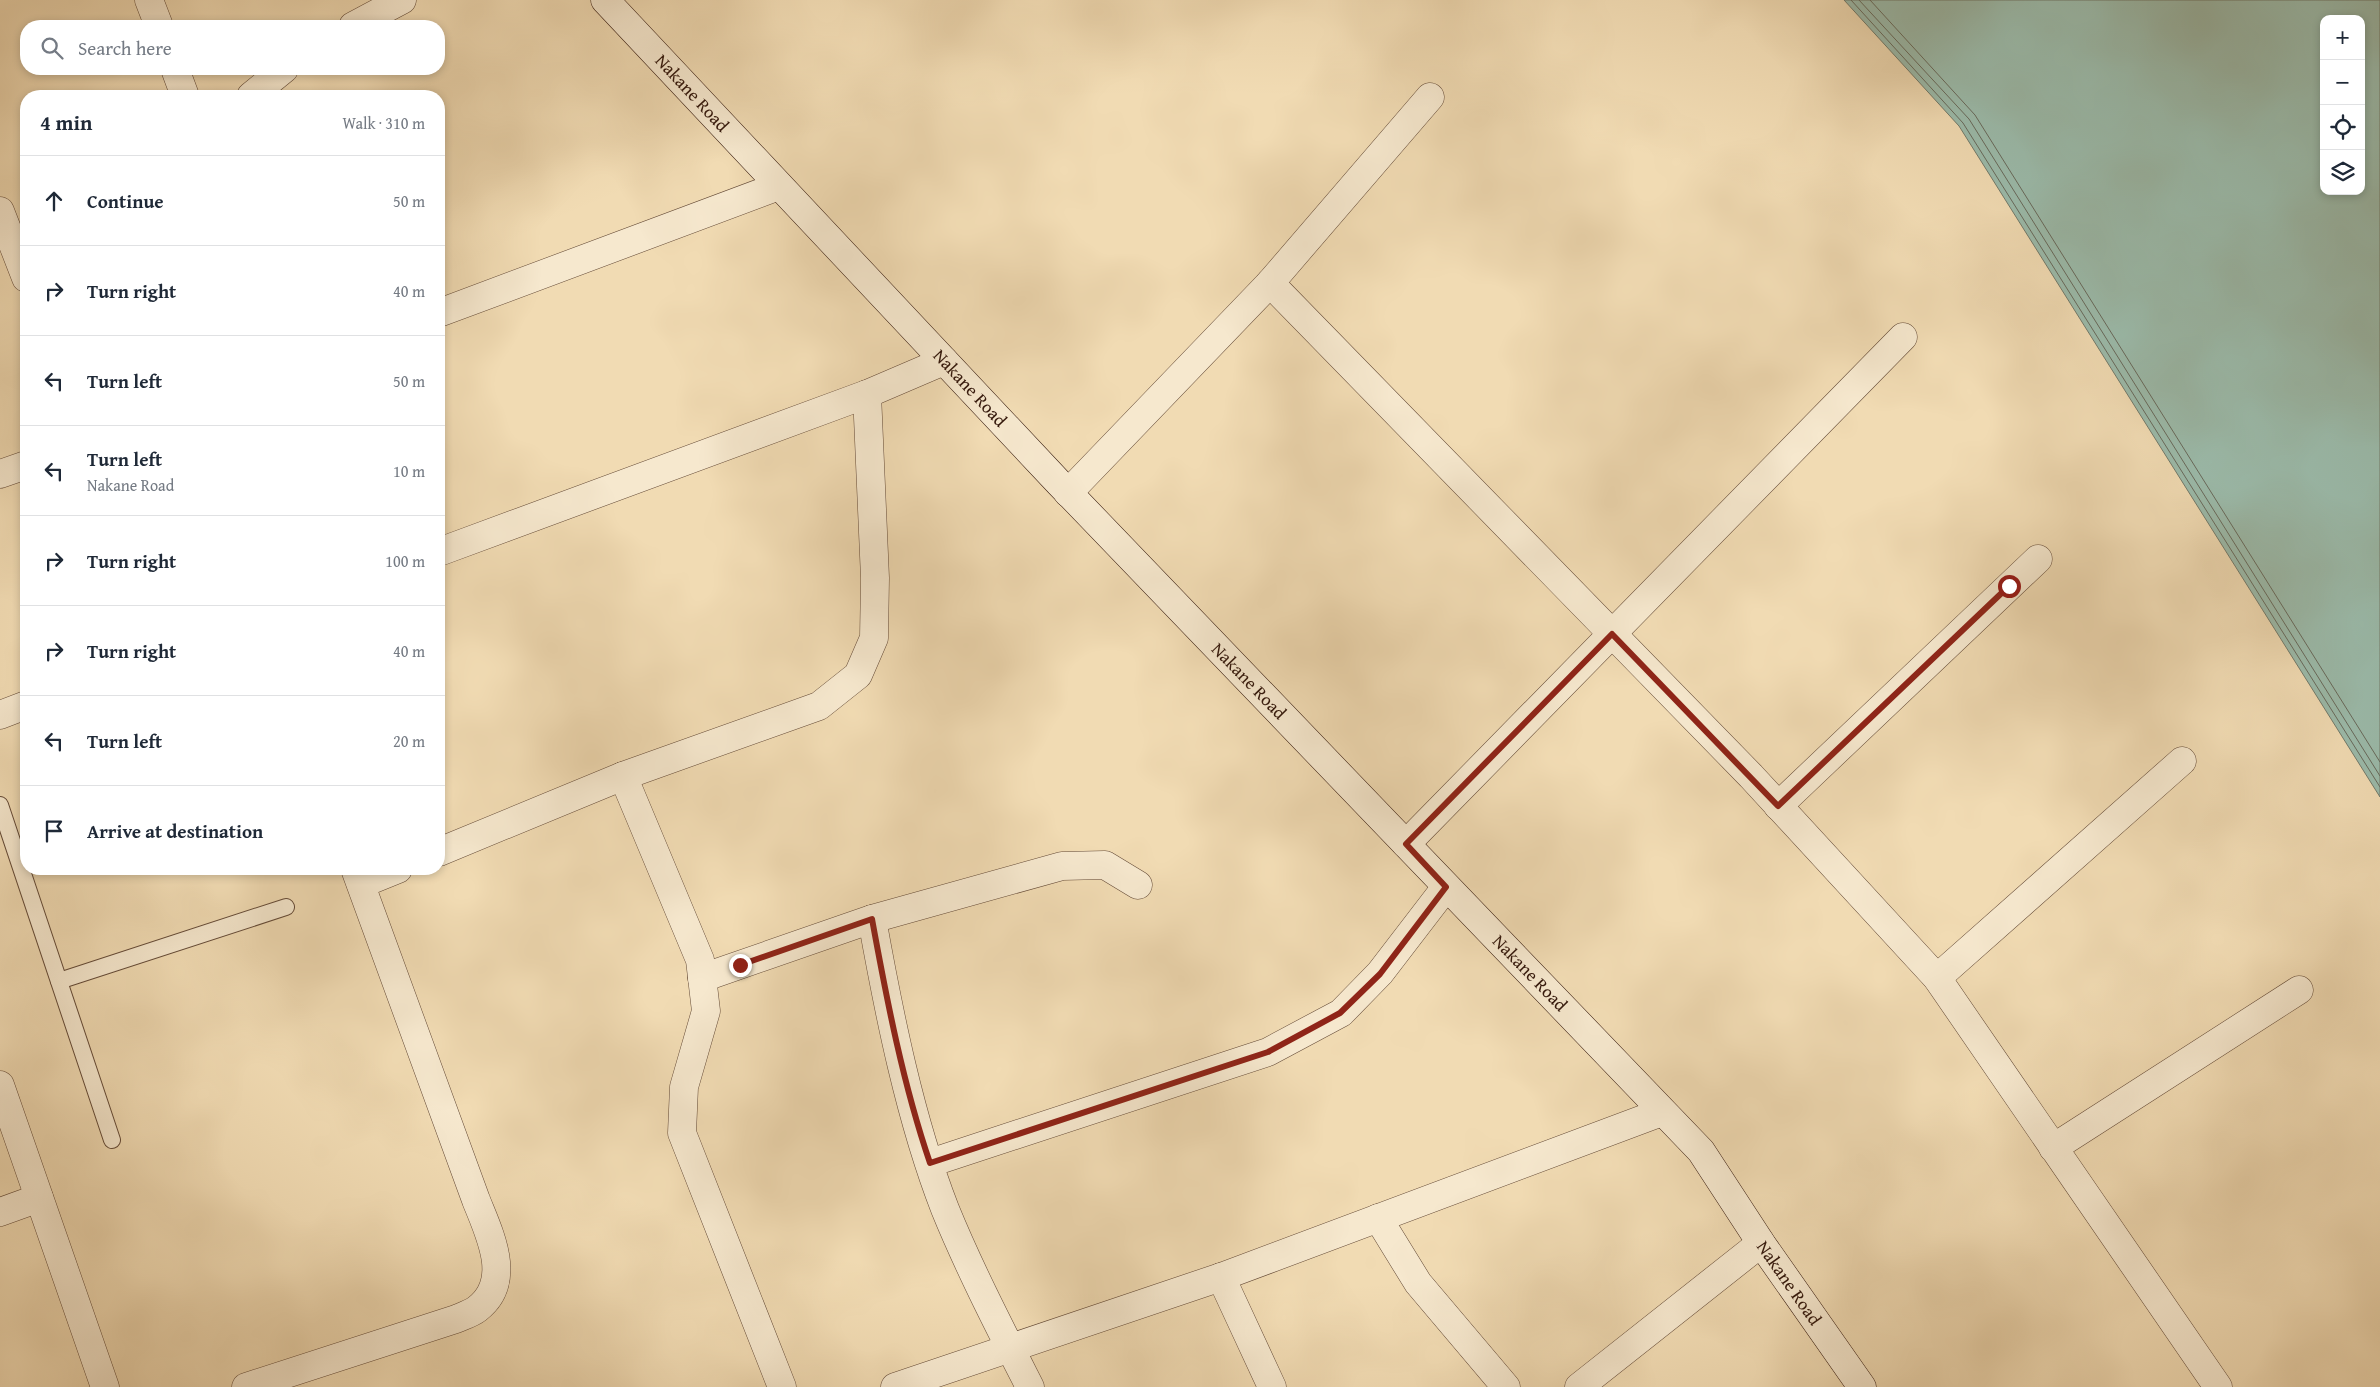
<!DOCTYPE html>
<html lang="en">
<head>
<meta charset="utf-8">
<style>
	:root { --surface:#fff; --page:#f2f2f3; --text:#1f2937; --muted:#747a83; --line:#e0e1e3 }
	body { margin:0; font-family:"Gentium Book Plus",serif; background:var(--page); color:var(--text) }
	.controls { position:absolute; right:15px; top:15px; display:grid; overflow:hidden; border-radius:10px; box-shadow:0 2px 8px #0003 }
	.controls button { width:45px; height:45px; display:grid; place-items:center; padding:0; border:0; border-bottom:1px solid var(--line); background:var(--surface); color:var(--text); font:25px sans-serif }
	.stop { position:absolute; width:15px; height:15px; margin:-11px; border:4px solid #8f2418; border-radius:50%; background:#fff }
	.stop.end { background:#8f2418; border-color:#fff; box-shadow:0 1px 5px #0008 }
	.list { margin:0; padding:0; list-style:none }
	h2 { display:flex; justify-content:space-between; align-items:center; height:65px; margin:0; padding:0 20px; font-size:21px }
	h2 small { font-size:16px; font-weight:400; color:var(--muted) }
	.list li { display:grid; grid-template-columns:32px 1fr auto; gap:15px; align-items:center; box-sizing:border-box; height:90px; padding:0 20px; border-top:1px solid var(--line) }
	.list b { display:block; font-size:19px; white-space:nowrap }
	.list p { margin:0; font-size:16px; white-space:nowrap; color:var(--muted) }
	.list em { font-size:16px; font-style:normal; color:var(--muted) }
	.icon { flex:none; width:28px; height:28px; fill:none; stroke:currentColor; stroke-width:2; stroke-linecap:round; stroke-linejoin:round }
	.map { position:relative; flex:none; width:2380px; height:1387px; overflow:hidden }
	.search { position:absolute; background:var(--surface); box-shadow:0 2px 8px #0003; left:20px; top:20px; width:425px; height:55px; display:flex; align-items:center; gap:12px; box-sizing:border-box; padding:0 18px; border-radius:20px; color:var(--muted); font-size:19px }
	.panel { position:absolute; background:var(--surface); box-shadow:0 2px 8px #0003; left:20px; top:90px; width:425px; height:785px; border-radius:20px }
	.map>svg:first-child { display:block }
	.water { fill:#9bbbab; stroke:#727a6b; fill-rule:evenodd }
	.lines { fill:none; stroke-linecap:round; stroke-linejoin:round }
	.shore { stroke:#686a5c; stroke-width:1 }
	.lane-casing { stroke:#634936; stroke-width:18 }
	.street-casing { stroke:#634936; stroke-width:29 }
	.secondary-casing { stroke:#34180c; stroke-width:29 }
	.lane { stroke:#f6e8ce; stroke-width:16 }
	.street { stroke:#f6e8ce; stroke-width:28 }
	.secondary { stroke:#f6e8ce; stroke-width:28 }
	.route { stroke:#8f2418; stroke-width:6 }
	.labels { text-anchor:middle; stroke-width:5; stroke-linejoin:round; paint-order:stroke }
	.street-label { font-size:18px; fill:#34180c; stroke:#f6e8ce }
</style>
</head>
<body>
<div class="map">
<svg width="2380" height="1387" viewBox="0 0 2380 1387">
	<rect width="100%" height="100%" fill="#f1dbb3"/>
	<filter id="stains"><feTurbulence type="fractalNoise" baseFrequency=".004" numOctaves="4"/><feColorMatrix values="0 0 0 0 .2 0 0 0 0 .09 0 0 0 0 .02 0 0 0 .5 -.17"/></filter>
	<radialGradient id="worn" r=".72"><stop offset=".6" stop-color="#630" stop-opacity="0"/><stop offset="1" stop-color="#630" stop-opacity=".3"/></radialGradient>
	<path class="water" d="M 1844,0 L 2380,0 L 2380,797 L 1959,126 ZM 2324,19 L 2361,19 L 2361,191 L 2324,191 Z"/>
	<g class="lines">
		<g class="shore">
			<polyline points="1851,0 1963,123 2380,787"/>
			<polyline points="1859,0 1969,119 2380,776"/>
			<polyline points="1870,0 1975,115 2380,762"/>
		</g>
		<defs>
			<g id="lane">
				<polyline points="0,805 112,1140"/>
				<polyline points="59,981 286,907"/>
			</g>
			<g id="street">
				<polyline points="149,0 159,26"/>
				<polyline points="353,26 402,0"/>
				<polyline points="175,69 185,96"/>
				<polyline points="251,96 284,69"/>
				<polyline points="0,211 26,278"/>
				<polyline points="1270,283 1751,776 1937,978 2218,1387"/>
				<polyline points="439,313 779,186"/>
				<polyline points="0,474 26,465"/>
				<polyline points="1068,493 1270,283 1430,97"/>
				<polyline points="439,552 867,394 944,361"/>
				<polyline points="0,715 26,705"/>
				<polyline points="623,776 700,960 706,1011 684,1087 682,1133 782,1387"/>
				<polyline points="1778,806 2038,559"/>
				<polyline points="1406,844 1903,337"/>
				<polyline points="439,852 623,776 819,706 858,675 874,638 875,578 867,394"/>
				<polyline points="361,884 398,869"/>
				<path d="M 872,919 C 889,1014 910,1119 945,1209 C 969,1268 1001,1330 1030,1387"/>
				<polyline points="702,978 872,919 1062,866 1105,865 1138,885"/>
				<polyline points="1937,978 2182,761"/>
				<polyline points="0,1085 105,1387"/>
				<polyline points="2053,1148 2299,990"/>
				<polyline points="930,1163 1268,1052 1341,1013 1380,973 1446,887"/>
				<polyline points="0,1212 39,1198"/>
				<polyline points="1378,1218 1418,1283 1506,1387"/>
				<polyline points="1221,1277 1272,1387"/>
				<path d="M 246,1387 L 456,1319 C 463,1316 472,1313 477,1309 C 514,1281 489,1233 476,1200 L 355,869"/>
				<polyline points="895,1387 1221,1277 1662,1112"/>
				<polyline points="1579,1387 1761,1243"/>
			</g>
			<polyline id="secondary" points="605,0 1059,483 1701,1151 1761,1243 1862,1387"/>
		</defs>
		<use href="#lane" class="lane-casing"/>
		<use href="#street" class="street-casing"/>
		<use href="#secondary" class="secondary-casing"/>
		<use href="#lane" class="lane"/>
		<use href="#street" class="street"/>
		<use href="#secondary" class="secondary"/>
	</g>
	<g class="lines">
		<path class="route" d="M 740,965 L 872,919 C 887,1001 903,1084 930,1163 L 1268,1052 L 1340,1013 L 1380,974 L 1446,887 L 1406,844 L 1612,634 L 1778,806 L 2009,586"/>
	</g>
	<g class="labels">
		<g class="street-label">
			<text transform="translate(692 93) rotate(47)" y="6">Nakane Road</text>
			<text transform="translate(970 388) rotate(47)" y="6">Nakane Road</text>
			<text transform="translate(1249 681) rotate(46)" y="6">Nakane Road</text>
			<text transform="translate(1530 973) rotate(46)" y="6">Nakane Road</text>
			<text transform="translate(1789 1283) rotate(55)" y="6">Nakane Road</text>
		</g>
	</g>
	<rect width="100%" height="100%" filter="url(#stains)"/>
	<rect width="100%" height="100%" fill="url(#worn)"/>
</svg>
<div class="controls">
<button>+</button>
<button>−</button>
<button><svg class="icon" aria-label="locate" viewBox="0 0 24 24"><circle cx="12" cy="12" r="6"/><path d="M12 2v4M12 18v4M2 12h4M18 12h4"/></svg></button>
<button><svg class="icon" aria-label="layers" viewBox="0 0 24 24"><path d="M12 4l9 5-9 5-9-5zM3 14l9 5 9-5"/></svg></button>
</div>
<div class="stop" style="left:2009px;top:586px"></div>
<div class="stop end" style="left:740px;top:965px"></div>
<div class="search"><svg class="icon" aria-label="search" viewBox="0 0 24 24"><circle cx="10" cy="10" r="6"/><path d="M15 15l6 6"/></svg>Search here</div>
<section class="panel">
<h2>4 min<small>Walk · 310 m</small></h2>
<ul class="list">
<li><svg class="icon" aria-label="ahead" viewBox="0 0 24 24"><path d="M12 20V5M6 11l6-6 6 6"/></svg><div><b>Continue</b></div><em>50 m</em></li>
<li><svg class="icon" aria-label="right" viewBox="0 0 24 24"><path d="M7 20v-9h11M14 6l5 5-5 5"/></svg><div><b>Turn right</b></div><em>40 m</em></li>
<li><svg class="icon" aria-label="left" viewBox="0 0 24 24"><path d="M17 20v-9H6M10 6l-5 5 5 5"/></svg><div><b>Turn left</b></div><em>50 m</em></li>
<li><svg class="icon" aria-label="left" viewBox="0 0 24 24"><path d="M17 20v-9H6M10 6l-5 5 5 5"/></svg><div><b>Turn left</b><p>Nakane Road</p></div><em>10 m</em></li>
<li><svg class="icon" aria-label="right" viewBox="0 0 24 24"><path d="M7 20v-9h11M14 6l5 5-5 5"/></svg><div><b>Turn right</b></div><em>100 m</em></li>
<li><svg class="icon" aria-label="right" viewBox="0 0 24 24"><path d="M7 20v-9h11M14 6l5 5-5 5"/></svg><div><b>Turn right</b></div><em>40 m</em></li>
<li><svg class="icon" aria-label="left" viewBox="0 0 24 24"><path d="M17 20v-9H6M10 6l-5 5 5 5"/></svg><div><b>Turn left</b></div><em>20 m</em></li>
<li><svg class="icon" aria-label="arrive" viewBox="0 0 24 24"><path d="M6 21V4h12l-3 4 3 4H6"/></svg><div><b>Arrive at destination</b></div></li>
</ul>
</section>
</div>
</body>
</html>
